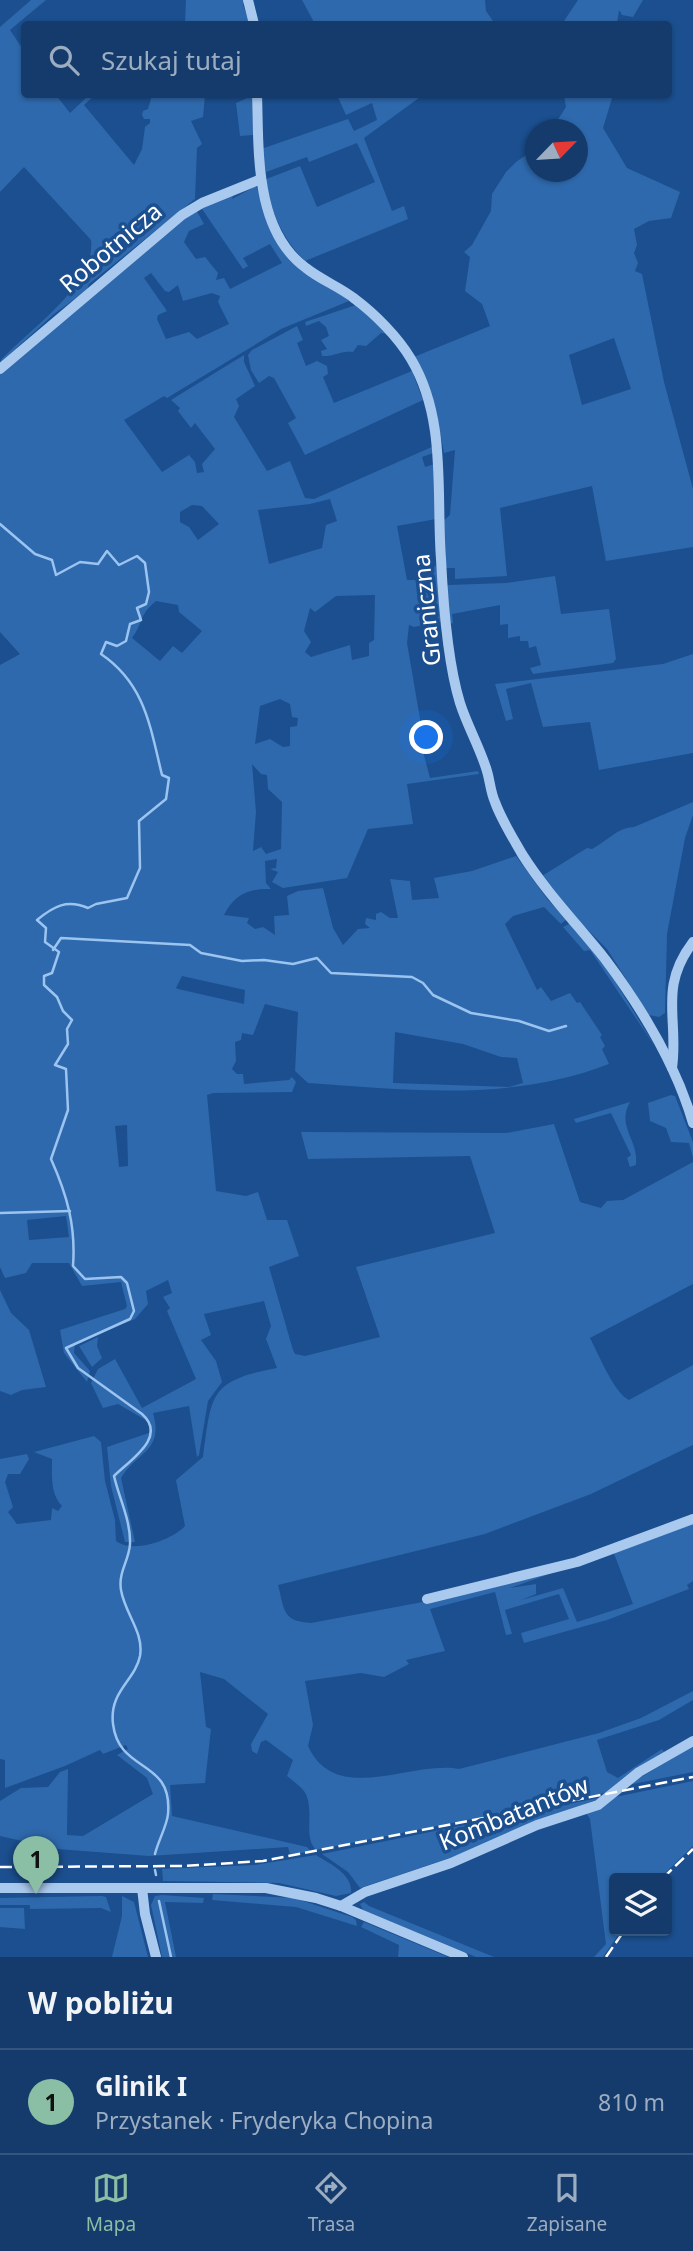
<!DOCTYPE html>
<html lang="pl">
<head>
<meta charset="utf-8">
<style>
	:root { --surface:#143b6b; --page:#1d4271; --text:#f1f3f6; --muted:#9dadc1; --line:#33557e; --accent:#8abfa5 }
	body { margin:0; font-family:"Noto Sans",sans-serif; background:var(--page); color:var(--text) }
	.controls { position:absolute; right:21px; bottom:21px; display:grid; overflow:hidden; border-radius:7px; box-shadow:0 2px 5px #0004 }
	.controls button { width:63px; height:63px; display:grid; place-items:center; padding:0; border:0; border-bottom:2px solid var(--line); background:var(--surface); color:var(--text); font:35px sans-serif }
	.compass { position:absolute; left:525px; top:119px; width:63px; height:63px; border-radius:50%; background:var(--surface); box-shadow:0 2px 5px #0004; rotate:65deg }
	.you { position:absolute; left:427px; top:738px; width:24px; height:24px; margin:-18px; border:5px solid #fff; border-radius:50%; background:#1a73e8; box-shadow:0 0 0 10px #1a73e833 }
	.badge { display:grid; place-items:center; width:46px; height:46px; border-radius:50%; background:var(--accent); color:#111; font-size:23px; font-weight:700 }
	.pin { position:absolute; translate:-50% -58px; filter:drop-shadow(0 2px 4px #0008) }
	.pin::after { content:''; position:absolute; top:37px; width:24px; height:21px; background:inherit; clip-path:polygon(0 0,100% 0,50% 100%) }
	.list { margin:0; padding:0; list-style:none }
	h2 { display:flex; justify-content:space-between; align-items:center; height:91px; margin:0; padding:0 28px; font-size:30px }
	h2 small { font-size:23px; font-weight:400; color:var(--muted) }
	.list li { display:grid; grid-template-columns:46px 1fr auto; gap:21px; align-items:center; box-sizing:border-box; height:105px; padding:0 28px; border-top:2px solid var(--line) }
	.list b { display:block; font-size:26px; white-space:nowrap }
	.list p { margin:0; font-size:23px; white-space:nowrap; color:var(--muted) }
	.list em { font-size:23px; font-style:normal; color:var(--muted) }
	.icon { flex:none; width:38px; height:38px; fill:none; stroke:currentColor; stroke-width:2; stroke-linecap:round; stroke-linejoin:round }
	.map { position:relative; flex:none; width:693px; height:1957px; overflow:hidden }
	.search { position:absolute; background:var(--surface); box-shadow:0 2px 5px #0004; left:21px; right:21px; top:21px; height:77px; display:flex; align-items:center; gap:18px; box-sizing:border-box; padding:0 24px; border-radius:7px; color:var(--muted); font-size:26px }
	.sheet { height:196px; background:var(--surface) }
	nav { display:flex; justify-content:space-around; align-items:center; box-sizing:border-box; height:98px; border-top:2px solid var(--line); background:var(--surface); font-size:19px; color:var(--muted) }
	nav a { display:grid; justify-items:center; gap:4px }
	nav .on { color:var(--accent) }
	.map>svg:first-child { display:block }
	.green { fill:#2e69ad; fill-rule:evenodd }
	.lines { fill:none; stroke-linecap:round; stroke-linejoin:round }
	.stream { stroke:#9cc4f0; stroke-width:2.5 }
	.minor { stroke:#a9c9ee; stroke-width:10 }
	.rail { stroke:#fff; stroke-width:2.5; stroke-dasharray:12 5; stroke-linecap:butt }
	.labels { text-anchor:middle; stroke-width:7; stroke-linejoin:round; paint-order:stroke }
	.street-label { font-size:24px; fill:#fff; stroke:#1b4f8f }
</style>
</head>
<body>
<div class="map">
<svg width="693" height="1957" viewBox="0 0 693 1957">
	<rect width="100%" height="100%" fill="#1b4f8f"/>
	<g class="green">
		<path d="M 31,0 L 46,0 L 10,30 L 24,51 L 24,94 L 56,95 L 70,113 L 89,95 L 95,95 L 84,105 L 134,165 L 142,149 L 145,127 L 150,123 L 150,119 L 144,119 L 142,115 L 143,111 L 148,109 L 152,95 L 205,95 L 203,117 L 191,121 L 202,144 L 197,148 L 195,199 L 89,284 L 87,290 L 54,314 L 0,363 C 2,357 5,356 10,351 C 36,325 96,282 91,240 L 24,167 L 0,192 L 0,27 Z"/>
		<polygon points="186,0 245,0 243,5 250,24 185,24"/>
		<polygon points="302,0 485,0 486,11 495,24 315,24"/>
		<polygon points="578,0 643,0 633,17 622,15 619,10 617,24 562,24"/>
		<path d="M 337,95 L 423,95 L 364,138 L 392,211 L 404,206 L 408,219 L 305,261 C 281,237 272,212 264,180 L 300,166 L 317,207 L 375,182 L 357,143 L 309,162 L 307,157 L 266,172 L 261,149 L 348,119 L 354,131 L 377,120 L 372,103 L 346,115 Z"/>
		<path d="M 564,95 L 613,95 L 603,128 L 627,168 L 680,192 L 671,218 L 649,221 L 634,229 L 637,245 L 634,253 L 638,263 L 635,271 L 642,274 L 664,382 L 693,489 L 693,547 L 606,561 L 592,486 L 500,508 L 507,576 L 455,579 L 455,568 L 443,568 L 443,521 L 450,515 L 455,450 L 444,453 L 440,432 L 414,357 L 490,326 L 482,304 L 465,291 L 470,257 L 464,252 L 472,245 L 491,211 L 492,194 L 506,172 L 516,162 L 535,149 L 536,172 L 578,172 L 578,130 L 552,129 L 566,107 ZM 614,338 L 631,389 L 582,405 L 569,355 Z"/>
		<polygon points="252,96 253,135 240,136 236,103"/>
		<path d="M 256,186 L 277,238 L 349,301 L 281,329 L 167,398 L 164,396 L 124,420 L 162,472 L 189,455 L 195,462 L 197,473 L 204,472 L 202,464 L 215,449 L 195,423 L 191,428 L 178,411 L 180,408 L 171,400 L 244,355 L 244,362 L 255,386 L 236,399 L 239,406 L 234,417 L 267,471 L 290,461 L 305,498 L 314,499 L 434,446 L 436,452 L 422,457 L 425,467 L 438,463 L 436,519 L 397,526 L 407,580 L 425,580 L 425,569 L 431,571 L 436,565 L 443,621 L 414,627 L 409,625 L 407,643 L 423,736 L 421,744 L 430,778 L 478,771 L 479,774 L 407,784 L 413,824 L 368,829 L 347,878 L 283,888 L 272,882 L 278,872 L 270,869 L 276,868 L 277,859 L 265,861 L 266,883 L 271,889 C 249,888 234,895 224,915 L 249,918 L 247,923 L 255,929 L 263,927 L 275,935 L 274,916 L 289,915 L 287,896 L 298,891 L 323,888 L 333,928 L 343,945 L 358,929 L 370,928 L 365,924 L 366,918 L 376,920 L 376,914 L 381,912 L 390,918 L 398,918 L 390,879 L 410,881 L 412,900 L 439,898 L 434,878 L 472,871 L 516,856 L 548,900 L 567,919 L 561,924 L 544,907 L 513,916 L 505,924 L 537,990 L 541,987 L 551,1001 L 570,993 L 577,1003 L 580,1002 L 602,1035 L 600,1037 L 605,1046 L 602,1049 L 609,1064 C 511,1102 410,1090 308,1083 L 295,1071 L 298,1012 L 265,1004 L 253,1035 L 242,1033 L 241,1040 L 235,1042 L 236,1061 L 232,1069 L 237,1074 L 243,1074 L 244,1084 L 289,1080 L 292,1077 L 296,1082 L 292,1092 L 213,1093 L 207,1095 L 216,1191 L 246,1196 L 258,1192 L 267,1220 L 287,1220 L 299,1256 L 269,1267 L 293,1350 L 295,1354 L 305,1356 L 380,1337 L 356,1267 L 495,1233 L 470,1156 L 308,1159 L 301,1132 L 506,1133 L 554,1124 L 580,1202 L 601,1208 L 607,1201 L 623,1200 L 693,1162 L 693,1284 L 590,1338 C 598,1353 614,1393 629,1400 L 693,1365 L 693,1445 L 591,1494 L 485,1534 L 278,1585 C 285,1611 282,1621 311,1623 L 460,1595 L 558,1571 L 510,1588 L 536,1584 L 536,1594 L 521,1600 L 563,1588 L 577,1622 L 633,1604 L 613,1551 L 693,1520 L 693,1581 L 687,1585 L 689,1589 L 607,1620 L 524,1643 L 521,1633 L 569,1619 L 559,1594 L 505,1610 L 512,1634 L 506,1635 L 495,1592 L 430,1609 L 445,1651 L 406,1660 L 409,1664 L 384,1677 L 361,1673 L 305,1681 L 313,1725 L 308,1746 C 336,1807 411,1760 459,1769 L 599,1733 L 641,1718 L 693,1691 L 693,1700 L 659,1720 L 597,1740 L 607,1772 L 618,1778 L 662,1749 L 664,1752 L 630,1773 L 609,1792 L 316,1850 C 302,1836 316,1809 304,1791 C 300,1786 293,1781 287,1776 L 293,1760 L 266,1740 L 261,1742 L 257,1754 L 252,1751 L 251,1744 L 268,1714 L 224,1679 L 200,1672 L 206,1727 L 211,1729 L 205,1783 L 170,1785 L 172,1816 L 307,1847 L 311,1852 L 290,1854 L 288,1847 L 149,1856 L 57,1849 L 0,1836 L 0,1801 L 21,1788 L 48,1787 L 60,1772 L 68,1769 L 67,1835 L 83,1836 L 153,1794 L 147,1778 L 117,1755 L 128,1749 L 126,1745 L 103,1754 L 100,1750 L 65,1766 L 5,1788 L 5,1760 L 0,1759 L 0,1459 L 27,1454 L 29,1459 L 20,1474 L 8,1474 L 5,1482 L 13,1507 L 8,1512 L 17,1524 L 51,1520 L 52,1508 L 58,1511 L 62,1506 C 50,1494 52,1474 52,1459 L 34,1452 L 94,1436 L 101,1442 L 105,1481 L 115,1520 L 116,1541 C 133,1554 172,1540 185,1526 L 176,1480 L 203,1457 C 212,1395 208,1381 277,1368 L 266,1339 L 271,1326 L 264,1301 L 204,1314 L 211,1335 L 201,1340 L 216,1361 L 222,1382 L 208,1401 L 199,1455 L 197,1457 L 189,1406 L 153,1413 C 164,1452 137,1451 121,1478 L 135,1542 L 125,1542 L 111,1486 L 107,1447 L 149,1433 L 149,1422 L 118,1404 L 103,1408 L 91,1383 L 98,1369 L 115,1359 L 142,1408 L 196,1379 L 167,1311 L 170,1308 L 163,1297 L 172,1293 L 168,1280 L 146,1291 L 148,1304 L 135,1319 L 75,1343 L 74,1353 L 90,1371 L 87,1382 L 64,1353 L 60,1330 L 125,1309 L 127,1306 L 121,1282 L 82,1286 L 69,1263 L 32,1263 L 26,1273 L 5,1278 L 0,1267 L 0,665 L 20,654 L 0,632 L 0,371 L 195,208 L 204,224 L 189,231 L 184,242 L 196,259 L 205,257 L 218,273 L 216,280 L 224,278 L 230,289 L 282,263 L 270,244 L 243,258 L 248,266 L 243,269 L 200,206 L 233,196 L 232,199 ZM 151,273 L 165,291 L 169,292 L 178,285 L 183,301 L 212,293 L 220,296 L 218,302 L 229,324 L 197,339 L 189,332 L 166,339 L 157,319 L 158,315 L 167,311 L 144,278 ZM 330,499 L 337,521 L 326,525 L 322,548 L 269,564 L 258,510 L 310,504 ZM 192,505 L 202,506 L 219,524 L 198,540 L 189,527 L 180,522 L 180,512 ZM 375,595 L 374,640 L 369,643 L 369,656 L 352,660 L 350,645 L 311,657 L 305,652 L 311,642 L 304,631 L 310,608 L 315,612 L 336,596 ZM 156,601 L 178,605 L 179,612 L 202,631 L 182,653 L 173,646 L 160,661 L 132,638 C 144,622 138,616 156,601 ZM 280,699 L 290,704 L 292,717 L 298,718 L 297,726 L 290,727 L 290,746 L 283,747 L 270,739 L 255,744 L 260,706 ZM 252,764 L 261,774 L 267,775 L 268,789 L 282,802 L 281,849 L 266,854 L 261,847 L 253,851 L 256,812 ZM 182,976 L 245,990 L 244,1004 L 178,989 L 176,988 ZM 395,1032 L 463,1044 L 501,1057 L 517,1058 L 523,1083 L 509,1087 L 393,1083 ZM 127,1125 L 128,1166 L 119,1167 L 115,1126 ZM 66,1216 L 69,1237 L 29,1240 L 27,1220 Z"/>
		<path d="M 356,305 L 388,334 L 381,333 L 366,346 L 358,345 L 353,352 C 340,350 334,357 322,356 L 321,351 L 327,349 L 321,340 L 329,336 L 326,327 L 319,321 L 306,326 L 305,322 Z"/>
		<polygon points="297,326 303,340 297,343 306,366 317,361 327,366 328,374 323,377 334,403 412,371 423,400 305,455 288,423 296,418 274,378 269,376 259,383 251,370 248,355 252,350"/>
		<polygon points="555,576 561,614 609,609 616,659 613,663 533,674 530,668 541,665 536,646 529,648 528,641 520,641 520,636 508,638 508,624 500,625 500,605 452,614 453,623 450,624 446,586 448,585 506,583"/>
		<polygon points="693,654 693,753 599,770 590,722 543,727 531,683 506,689 513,719 506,721 495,684 663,664"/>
		<path d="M 693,802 L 693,815 L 685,838 L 667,934 L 665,1013 L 659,1017 L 649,1015 L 607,949 L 557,899 L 542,876 L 587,848 L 592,849 C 606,842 618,827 634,827 Z"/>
		<polygon points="571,923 597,952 656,1048 590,950 584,951 563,927"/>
		<polygon points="671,1095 675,1096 693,1142 693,1158 689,1143 671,1142 666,1128 650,1121 648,1103"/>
		<path d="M 630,1102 C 616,1127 639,1139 636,1165 L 630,1167 L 627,1158 L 631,1155 L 611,1113 L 576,1123 L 574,1119 Z"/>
		<polygon points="0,1290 11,1313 29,1330 46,1387 22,1390 11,1395 0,1391"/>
		<polygon points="98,1337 97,1346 102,1358 92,1367 79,1346"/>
		<polygon points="693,1746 693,1772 628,1785"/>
		<polygon points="693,1781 693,1846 660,1878 614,1878 614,1931 621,1931 603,1957 594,1957 606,1944 590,1819 586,1813 603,1806 615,1797"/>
		<polygon points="603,1797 479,1848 360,1888 348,1872 322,1854"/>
		<path d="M 316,1855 C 330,1864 353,1874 351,1893 L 336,1896 L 279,1883 L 163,1881 L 162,1869 L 255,1865 Z"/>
		<polygon points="213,1894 294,1898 352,1917 356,1920 357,1926 296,1907 212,1900"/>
		<polygon points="162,1895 204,1898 203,1903 165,1902 176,1957 162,1957 151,1905 155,1896"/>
		<polygon points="102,1896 106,1897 111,1912 101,1908 30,1909 30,1905 0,1905 0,1898"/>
		<polygon points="122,1896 134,1902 148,1957 112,1957 122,1916"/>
		<polygon points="364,1902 369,1906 494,1957 476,1957 363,1910 360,1904"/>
		<polygon points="0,1908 24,1908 25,1929 0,1927"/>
		<polygon points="364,1922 448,1957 398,1957 399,1945 361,1927"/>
	</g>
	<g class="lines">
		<g class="stream">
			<path d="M 0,524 L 35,554 L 52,560 L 56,575 L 80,562 L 98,564 L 107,551 L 119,565 L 137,556 L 145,563 L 149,592 L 146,604 L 137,608 L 141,620 L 130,624 L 126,641 L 117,646 L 106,642 L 101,654 C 145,684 150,726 162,775 L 169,778 L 166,799 L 139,821 L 140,868 L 127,898 L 96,904 L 88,908 C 67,899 54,906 37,920 L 46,928 L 45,942 L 59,952 L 52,973 L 44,976 L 44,985 L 57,997 L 63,1011 L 72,1020 L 67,1029 L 68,1044 L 55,1065 L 66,1069 L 68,1110 L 51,1159 C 67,1195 76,1226 73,1266 L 85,1279 L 121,1277 L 127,1283 L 134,1311 L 130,1319 L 66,1348 L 78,1368 L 142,1414 C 168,1437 130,1460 114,1476 C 119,1498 131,1521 130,1544 C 129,1561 118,1572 121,1590 C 125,1614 144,1632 140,1656 C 135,1681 109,1691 113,1724 C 119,1774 173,1758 168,1814 C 167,1826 158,1841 155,1854"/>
			<polyline points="53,950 61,938 190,945 201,953 242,961 264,960 293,964 317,958 331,973 412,977 423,983 433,995 471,1013 519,1021 549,1031 566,1026"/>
			<polyline points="0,1213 70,1211"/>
			<polyline points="155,1870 156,1875"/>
			<polyline points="159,1901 171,1957"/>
		</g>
		<g class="minor">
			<polyline points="248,0 254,24"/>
			<path d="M 257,94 C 259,151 254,230 306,268 C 321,280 340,287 355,299 C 375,314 398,337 411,359 C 447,419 436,493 441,559 C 443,600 448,664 460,703 C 467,725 479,746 486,768 C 490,779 490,791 495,802 C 501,819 513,838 522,854 C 546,892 577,924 605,959 C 641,1007 676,1065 693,1123"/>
			<polyline points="0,369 182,215 202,203 261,179"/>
			<path d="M 672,1068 C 679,1019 658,988 693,942"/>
			<polyline points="427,1599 577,1562 693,1519"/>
			<polyline points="0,1888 266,1888 316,1898 341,1906 463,1957"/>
			<polyline points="142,1888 145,1914 156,1957"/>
			<polyline points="341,1906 365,1892 451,1863 537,1825 598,1805 639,1772 693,1741"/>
		</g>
		<g class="rail">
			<polyline points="0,1867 183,1866 263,1861 693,1777"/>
			<polyline points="663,1878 693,1849"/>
			<polyline points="606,1957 624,1931"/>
		</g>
	</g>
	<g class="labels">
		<g class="street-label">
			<text transform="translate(111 248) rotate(-40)" y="8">Robotnicza</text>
			<text transform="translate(427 610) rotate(-96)" y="8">Graniczna</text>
			<text transform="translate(514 1814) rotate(-22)" y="8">Kombatantów</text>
		</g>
	</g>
</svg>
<div class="controls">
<button><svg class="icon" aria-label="layers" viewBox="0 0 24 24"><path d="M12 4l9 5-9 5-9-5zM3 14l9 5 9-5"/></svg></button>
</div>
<svg class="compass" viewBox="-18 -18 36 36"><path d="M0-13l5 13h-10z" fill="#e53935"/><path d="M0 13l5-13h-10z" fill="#9dadc1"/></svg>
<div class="you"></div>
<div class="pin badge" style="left:36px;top:1894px">1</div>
<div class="search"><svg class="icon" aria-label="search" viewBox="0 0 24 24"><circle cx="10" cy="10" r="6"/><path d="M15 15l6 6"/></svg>Szukaj tutaj</div>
</div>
<section class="sheet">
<h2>W pobliżu<small></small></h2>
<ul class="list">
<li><span class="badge">1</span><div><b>Glinik I</b><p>Przystanek · Fryderyka Chopina</p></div><em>810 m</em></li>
</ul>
</section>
<nav>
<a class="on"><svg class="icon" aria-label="map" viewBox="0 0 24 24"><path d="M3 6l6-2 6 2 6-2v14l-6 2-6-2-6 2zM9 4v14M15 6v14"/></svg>Mapa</a>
<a><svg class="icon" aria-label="directions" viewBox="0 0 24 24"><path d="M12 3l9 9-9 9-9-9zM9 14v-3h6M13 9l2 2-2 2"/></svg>Trasa</a>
<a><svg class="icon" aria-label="saved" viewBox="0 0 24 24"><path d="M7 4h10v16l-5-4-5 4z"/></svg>Zapisane</a>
</nav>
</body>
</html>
